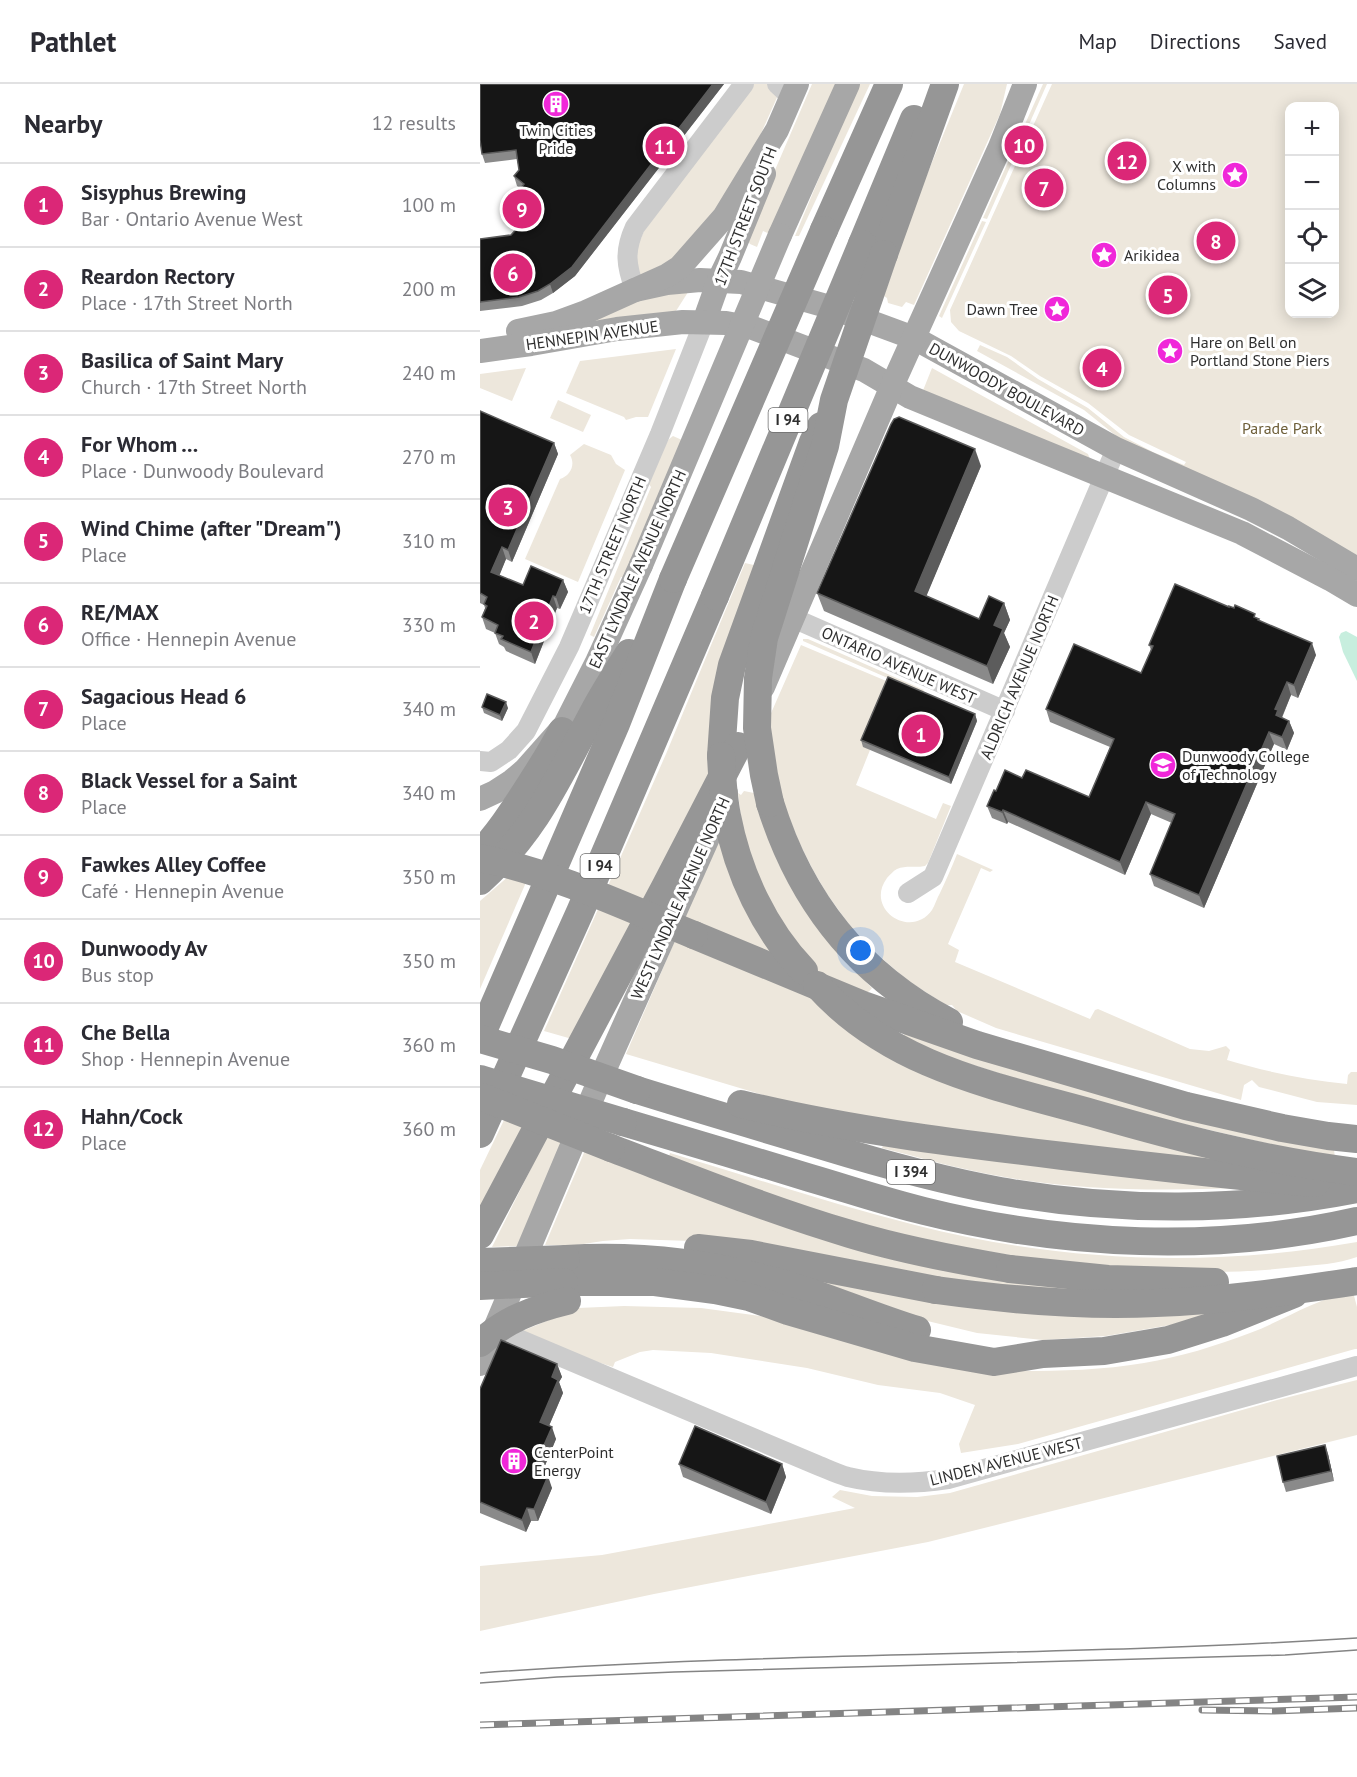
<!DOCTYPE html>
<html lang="en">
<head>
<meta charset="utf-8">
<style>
	:root { --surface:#fff; --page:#f2f2f3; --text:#2b2b33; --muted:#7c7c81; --line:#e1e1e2; --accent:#db2777 }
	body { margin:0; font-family:"PT Sans",sans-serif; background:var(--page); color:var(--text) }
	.controls { position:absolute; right:18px; top:18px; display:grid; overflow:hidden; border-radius:12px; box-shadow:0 3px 15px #0003 }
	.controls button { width:54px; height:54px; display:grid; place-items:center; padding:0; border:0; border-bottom:2px solid var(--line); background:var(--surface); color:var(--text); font:30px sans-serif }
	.you { position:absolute; left:381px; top:867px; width:21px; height:21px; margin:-15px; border:4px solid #fff; border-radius:50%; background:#1a73e8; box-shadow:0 0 0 9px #1a73e833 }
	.badge { display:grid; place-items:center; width:39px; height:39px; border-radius:50%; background:var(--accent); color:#fff; font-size:20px; font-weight:700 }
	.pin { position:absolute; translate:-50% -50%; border:3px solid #fff; box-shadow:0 2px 6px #0006 }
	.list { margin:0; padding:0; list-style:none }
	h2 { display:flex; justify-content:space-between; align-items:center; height:78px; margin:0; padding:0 24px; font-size:26px }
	h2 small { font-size:20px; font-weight:400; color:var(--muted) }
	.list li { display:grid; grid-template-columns:39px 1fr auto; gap:18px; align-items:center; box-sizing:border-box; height:84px; padding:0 24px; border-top:2px solid var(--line) }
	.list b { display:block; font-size:22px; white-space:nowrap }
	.list p { margin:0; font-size:20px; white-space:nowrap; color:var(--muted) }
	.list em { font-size:20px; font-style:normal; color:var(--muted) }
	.icon { flex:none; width:33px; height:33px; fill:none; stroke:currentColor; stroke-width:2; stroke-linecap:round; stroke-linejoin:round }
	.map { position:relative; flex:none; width:877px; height:1693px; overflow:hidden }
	header { display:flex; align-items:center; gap:36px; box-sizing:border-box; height:84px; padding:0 30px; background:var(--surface); border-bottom:2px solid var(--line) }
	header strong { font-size:28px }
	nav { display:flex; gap:33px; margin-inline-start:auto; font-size:21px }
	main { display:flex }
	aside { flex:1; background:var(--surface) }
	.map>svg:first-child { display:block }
	.green { fill:#ede7dc; fill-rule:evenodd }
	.water { fill:#c7eede }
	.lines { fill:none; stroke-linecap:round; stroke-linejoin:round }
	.minor { stroke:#ccc; stroke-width:20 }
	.major { stroke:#a7a7a7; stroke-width:24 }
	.highway { stroke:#969696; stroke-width:28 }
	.tram { stroke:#848484; stroke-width:1.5 }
	.rail-casing { stroke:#848484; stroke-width:7 }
	.rail { stroke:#fff; stroke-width:4.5; stroke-dasharray:14; stroke-linecap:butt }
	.major-bridge { stroke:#a7a7a7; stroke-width:24 }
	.highway-bridge { stroke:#969696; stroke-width:28 }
	.wall { fill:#8a8a8a }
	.shaded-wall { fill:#5c5c5c }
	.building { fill:#161616; stroke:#5c5c5c; stroke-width:1.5 }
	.labels { text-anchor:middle; stroke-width:6; stroke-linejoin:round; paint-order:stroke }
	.shield { fill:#fff; stroke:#6d6d6d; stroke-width:1.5 }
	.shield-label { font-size:15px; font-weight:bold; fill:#2f2f2f }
	.poi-label { font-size:16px; fill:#2f2f2f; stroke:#fff; text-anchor:start }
	.street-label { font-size:16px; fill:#2f2f2f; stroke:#fff }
	.park-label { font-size:16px; fill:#6e5f39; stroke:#fff }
</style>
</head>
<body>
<header>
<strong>Pathlet</strong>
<nav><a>Map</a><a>Directions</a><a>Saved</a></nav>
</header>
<main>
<aside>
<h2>Nearby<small>12 results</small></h2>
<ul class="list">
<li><span class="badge">1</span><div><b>Sisyphus Brewing</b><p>Bar · Ontario Avenue West</p></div><em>100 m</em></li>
<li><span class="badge">2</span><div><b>Reardon Rectory</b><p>Place · 17th Street North</p></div><em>200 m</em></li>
<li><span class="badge">3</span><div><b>Basilica of Saint Mary</b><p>Church · 17th Street North</p></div><em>240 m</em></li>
<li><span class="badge">4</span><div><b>For Whom ...</b><p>Place · Dunwoody Boulevard</p></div><em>270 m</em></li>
<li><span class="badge">5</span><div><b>Wind Chime (after &quot;Dream&quot;)</b><p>Place</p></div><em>310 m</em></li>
<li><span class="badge">6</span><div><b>RE/MAX</b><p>Office · Hennepin Avenue</p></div><em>330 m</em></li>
<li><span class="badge">7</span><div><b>Sagacious Head 6</b><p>Place</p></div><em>340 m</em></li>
<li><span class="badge">8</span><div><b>Black Vessel for a Saint</b><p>Place</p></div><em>340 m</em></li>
<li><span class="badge">9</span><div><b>Fawkes Alley Coffee</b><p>Café · Hennepin Avenue</p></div><em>350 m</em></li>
<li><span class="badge">10</span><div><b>Dunwoody Av</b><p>Bus stop</p></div><em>350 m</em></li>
<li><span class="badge">11</span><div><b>Che Bella</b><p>Shop · Hennepin Avenue</p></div><em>360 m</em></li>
<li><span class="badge">12</span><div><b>Hahn/Cock</b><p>Place</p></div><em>360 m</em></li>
</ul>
</aside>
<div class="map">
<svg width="877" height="1693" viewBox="0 0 877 1693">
	<rect width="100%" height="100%" fill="#fff"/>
	<g class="green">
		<polygon points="274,0 289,0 299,9 267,81 229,138 190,183 158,195 155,168 164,147"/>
		<polygon points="332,0 358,0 292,151 283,147 277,163 270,160 268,157 270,144"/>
		<polygon points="378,0 390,0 319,152 315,152"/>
		<polygon points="484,0 527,0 520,30 434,221 426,218 422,223 408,219 407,214 404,212 437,115"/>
		<polygon points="563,0 567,0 507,135 503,134"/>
		<path d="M 572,0 L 877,0 L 877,474 L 640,355 L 604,326 L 497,267 L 500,261 L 527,273 L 558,295 L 608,324 L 644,353 L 673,368 L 704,381 L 706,378 L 649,351 L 608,319 L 560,292 L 531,272 L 479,247 L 471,238 L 470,226 ZM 810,22 L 854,22 L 854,230 L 810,230 Z"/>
		<polygon points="502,137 506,138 462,234 459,232"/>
		<polygon points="210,205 196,227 96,244 150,217"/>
		<polygon points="196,265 168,333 156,333 146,336 144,333 86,309 100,277"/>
		<polygon points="46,284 32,317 0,304 0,290"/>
		<polygon points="452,284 608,370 610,375 442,309"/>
		<polygon points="78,316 111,331 103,348 70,334"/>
		<polygon points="193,352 202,356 144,493 141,493 114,553 110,551 171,403 168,399 188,356"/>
		<path d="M 104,360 L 131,371 L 136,380 L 145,386 L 98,498 L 45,475 L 80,395 C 90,392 96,381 90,371 Z"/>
		<polygon points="265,479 278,482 233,681 164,820 127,804 186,670"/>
		<polygon points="323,555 328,555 444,606 442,609 323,557"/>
		<path d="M 321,561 L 411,599 L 384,662 L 390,666 L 376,701 L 456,735 L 463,719 L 471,722 L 448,779 L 445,782 C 435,784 426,781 417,785 C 413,787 410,791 407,794 C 384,825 431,856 452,826 C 455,821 457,814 460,809 C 466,796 472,783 477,770 L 513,786 L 510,788 L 501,784 L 468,860 L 479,866 L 475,878 L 610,935 L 615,926 L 618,925 L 710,965 L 729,967 L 746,962 L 750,966 L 747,976 C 787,988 826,996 867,1000 L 868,991 L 871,988 L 877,988 L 877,1021 L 837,1018 L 779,1003 L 772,996 L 764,1001 L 761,1016 L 516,944 L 477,927 L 472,921 L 467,921 L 461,918 L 427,896 L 389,863 L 365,835 L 347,810 L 333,786 L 319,758 L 302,716 L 288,636 Z"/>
		<polygon points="264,707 274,709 374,886 392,904 386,911 342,894 294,830 264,759 258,709 261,711"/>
		<polygon points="242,746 303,878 203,836"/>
		<polygon points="30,791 47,796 0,905 0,817"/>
		<polygon points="119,823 156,837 92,955 64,947"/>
		<polygon points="196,854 331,910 357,934 768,1081 458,1047 303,1017 146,970"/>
		<polygon points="422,945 854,1065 855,1075 613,1019 427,960"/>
		<polygon points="25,1034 45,1041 0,1123 0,1086"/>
		<polygon points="68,1050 83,1056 38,1162 12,1163"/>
		<path d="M 405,1056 L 780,1103 C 693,1107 605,1108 519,1092 C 479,1085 441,1074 402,1064 Z"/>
		<polygon points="106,1064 601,1202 567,1211 211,1157 150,1155 123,1157 97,1161 65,1161"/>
		<path d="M 190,1069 C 271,1093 352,1120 435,1141 C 578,1178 731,1184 877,1158 L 877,1173 C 858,1180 836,1181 816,1183 C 789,1186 762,1188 735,1188 L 600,1183 L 415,1152 L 188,1076 Z"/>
		<polygon points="320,1187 747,1225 702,1239 626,1252 563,1256 497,1249 431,1233 358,1207"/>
		<path d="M 873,1208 L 877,1223 L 877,1265 L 875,1265 L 538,1360 L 481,1369 L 479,1360 L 495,1321 L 460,1309 L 398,1301 L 327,1284 L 231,1269 L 173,1266 L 160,1268 L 135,1278 L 133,1283 L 105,1274 L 40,1248 L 98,1224 L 144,1222 L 221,1224 L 287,1233 L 540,1287 C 581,1287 624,1286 664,1279 C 700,1273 736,1262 770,1249 C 805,1236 836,1214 873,1208 Z"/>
		<polygon points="877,1296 877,1351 448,1458 174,1510 0,1547 0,1482 122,1471 375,1424 352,1413 360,1406 392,1412 437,1413 470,1409 797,1316"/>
	</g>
	<polygon class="water" points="866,547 877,553 877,597 863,568 859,553 861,549"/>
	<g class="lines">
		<g class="minor">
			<polyline points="297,0 311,13"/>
			<path d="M 155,206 C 146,181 144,167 155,143 L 264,0"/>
			<polyline points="313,534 525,627"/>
			<polyline points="0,677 11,678 29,666 46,647 89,563 180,350 224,238"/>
			<polyline points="428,809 453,793 636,365"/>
			<path d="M 15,1245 L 337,1381 C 347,1385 357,1390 368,1393 C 401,1401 434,1400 468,1395 L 877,1282"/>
		</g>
		<g class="major">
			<polyline points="300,151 368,0"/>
			<polyline points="155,206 187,199 220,196 261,198 350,223 434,254 636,365 771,425 808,444 877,485"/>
			<polyline points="224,238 239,196 250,173 284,90"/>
			<polyline points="38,247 76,239 106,228 186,192 200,183 244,133 297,46 317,0"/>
			<polyline points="0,267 51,260 137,245 203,238 246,239 273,244 384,286 430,313 762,449 850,495 877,511"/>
			<polyline points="283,603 412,302 520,63 545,0"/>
			<polyline points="0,715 15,708 32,697 45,686 85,641 117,578 161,481"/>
			<polyline points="0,1280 115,1007 243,720 246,709"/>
		</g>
		<g class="highway">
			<polyline points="344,146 409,0"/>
			<polyline points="382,160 434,35"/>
			<polyline points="404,170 465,0"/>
			<polyline points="241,672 245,614 252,581 333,358 341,342"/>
			<path d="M 290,719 C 320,816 379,891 469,938"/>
			<path d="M 0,769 C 19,749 33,727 48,704 C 60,685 72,667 82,647"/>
			<path d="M 0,797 C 55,748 77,696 111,633 C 122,611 136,590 149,569"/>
			<polyline points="214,851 383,921 497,961 706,1022 802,1044 848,1052 877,1055"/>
			<polyline points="0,954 136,640 193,495"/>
			<path d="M 157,1006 C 218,1025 279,1043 340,1061 C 399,1079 459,1096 520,1107 C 637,1128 761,1128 877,1105"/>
			<path d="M 261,1020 C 367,1046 475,1059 583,1072 C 667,1082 752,1092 836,1099"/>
			<path d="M 143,1038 C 205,1056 268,1075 330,1094 C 368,1105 406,1118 444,1127 C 584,1162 736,1169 877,1137"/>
			<polyline points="0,1050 100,828 235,512"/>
			<path d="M 131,1064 C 210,1094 289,1126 370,1150 C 423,1166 476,1176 530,1185"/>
			<polyline points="0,1151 185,803 258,662"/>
			<polyline points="218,1164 271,1170 456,1206"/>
			<path d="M 86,1175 C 165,1170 245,1181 321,1205 C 360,1218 398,1234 437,1246"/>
			<polyline points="84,1198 175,1198 235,1206 269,1213 308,1227 435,1264 514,1278 563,1270 624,1267 688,1256 742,1239 814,1210"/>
		</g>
		<g class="tram">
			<path d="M 0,1589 C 292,1567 585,1573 877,1554"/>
			<polyline points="0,1599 77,1593 194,1588 805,1571 877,1566"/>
		</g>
		<defs>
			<g id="rail">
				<polyline points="722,1626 794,1627 877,1624"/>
				<polyline points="0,1641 877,1613"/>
			</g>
		</defs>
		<use href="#rail" class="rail-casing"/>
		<use href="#rail" class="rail"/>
		<polyline class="major-bridge" points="161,481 300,151"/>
		<g class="highway-bridge">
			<polyline points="193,495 344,146"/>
			<polyline points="235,512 382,160"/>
			<path d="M 241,672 C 242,692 243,712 247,732 C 258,789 284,845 324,887"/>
			<polyline points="290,719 284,691 277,644 278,594 284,554 345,362 354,316 404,170"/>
			<path d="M 0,774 C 74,789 144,822 214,851"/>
			<path d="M 337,901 C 410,982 511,1001 612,1029 C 699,1054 787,1077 877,1088"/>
			<polyline points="0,955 72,976 157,1006"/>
			<polyline points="0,995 143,1038"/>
			<polyline points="2,1013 131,1064"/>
			<polyline points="0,1178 86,1175"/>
			<polyline points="530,1185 628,1195 735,1198"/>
			<polyline points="0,1202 84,1198"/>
			<path d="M 456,1206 C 529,1216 603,1223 676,1219 C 744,1217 810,1207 877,1197"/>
			<path d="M 0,1259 C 25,1236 54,1225 87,1217"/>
		</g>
	</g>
	<g class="wall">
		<polygon points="0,0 244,0 95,192 73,209 61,216 42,222 0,227 0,155 31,151 41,140 31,130 27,121 40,104 37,102 34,92 39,86 37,75 5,79 2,70"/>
		<polygon points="0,327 74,359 78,370 32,478 26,475 19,491 43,501 83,496 88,508 80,525 77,524 55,580 26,567 24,563 19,560 15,549 6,545 2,533 5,524 4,521 0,519"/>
		<polygon points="501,382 446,512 499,535 524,519 530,536 524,549 530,563 513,600 344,527 337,509"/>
		<polygon points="749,523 777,534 779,536 836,571 818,614 811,611 802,634 809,637 814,649 807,666 794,660 724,824 674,802 670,790 692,739 671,730 645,791 528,738 527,740 512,734 507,722 516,707 542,694 609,713 630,663 570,638 566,625 661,589 671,566 669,561"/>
		<polygon points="2,623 28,624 22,637 4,629"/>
		<polygon points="495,630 497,637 471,700 383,663 381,656"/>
		<polygon points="77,1280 82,1293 79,1298 83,1309 69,1342 76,1355 62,1389 72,1404 58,1437 51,1437 46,1448 0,1429 0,1305"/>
		<polygon points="848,1370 854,1397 806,1408 803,1398"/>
		<polygon points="199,1380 302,1380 306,1393 291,1430 203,1393"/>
	</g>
	<g class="shaded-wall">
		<polygon points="233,0 244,0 95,192 73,209 70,200"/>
		<polygon points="74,359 78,370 32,478 28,466"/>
		<polygon points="495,365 501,382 441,525 435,507"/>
		<polygon points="22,463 26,475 16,500 11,488"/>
		<polygon points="83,496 88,508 80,525 76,513"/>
		<polygon points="73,512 77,524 55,580 51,568"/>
		<polygon points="524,519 530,536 524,549 530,563 513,600 507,582 514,541"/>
		<polygon points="832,559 836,571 818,614 814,601"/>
		<polygon points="807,598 811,611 801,635 796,631 795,625"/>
		<polygon points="26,618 28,624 22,637 20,631"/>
		<polygon points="495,630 497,637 471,700 469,693"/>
		<polygon points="809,637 814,649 807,666 802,653"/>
		<polygon points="789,648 794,660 724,824 719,811"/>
		<polygon points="666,718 671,730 645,791 640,778"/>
		<polygon points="523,726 528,738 527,740 522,728"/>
		<polygon points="77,1280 82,1293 79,1298 83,1309 65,1351 60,1338 72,1293"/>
		<polygon points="72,1343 76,1355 58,1398 53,1386"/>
		<polygon points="845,1361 848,1370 854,1397 851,1387"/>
		<polygon points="302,1380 306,1393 291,1430 286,1418"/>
		<polygon points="68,1392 72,1404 58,1437 54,1425"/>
		<polygon points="47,1424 51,1437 46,1448 42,1436"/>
	</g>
	<g class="building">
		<polygon points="0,0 233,0 92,183 70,200 58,207 39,213 0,218 0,155 31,151 44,137 27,121 44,100 34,92 39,86 36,66 2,70 0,56"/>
		<polygon points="0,327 74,359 28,466 22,463 11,488 43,501 51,482 83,496 76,513 73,512 51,568 21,555 23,552 15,549 18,541 2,533 7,522 4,520 7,513 0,509"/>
		<polygon points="419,333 495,365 435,507 499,535 509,512 524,519 514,541 523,545 507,582 337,509 411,340 414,335"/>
		<polygon points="695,500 749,523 749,522 754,524 755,521 775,530 774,533 779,535 778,536 832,559 814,601 807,598 795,625 798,626 796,631 809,637 802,653 789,648 719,811 670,790 695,730 666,718 640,778 523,726 522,728 507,722 514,706 516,707 525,686 542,694 546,686 609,713 634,655 566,625 594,560 661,589 673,562 669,561"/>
		<polygon points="408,593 495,630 469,693 381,656"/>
		<polygon points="7,610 26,618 20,631 2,623"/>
		<polygon points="21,1256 77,1280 72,1293 78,1296 60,1338 72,1343 53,1386 68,1392 54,1425 47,1424 42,1436 0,1418 0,1305"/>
		<polygon points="215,1342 302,1380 286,1418 199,1380"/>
		<polygon points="845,1361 851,1387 803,1398 797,1372"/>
	</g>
	<defs>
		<symbol id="building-disc" viewBox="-11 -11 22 22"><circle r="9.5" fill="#f027d9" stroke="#fff"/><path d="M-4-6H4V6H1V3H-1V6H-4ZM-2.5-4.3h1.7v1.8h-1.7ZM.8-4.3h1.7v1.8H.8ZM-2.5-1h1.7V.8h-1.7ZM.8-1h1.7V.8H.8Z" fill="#fff"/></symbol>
		<symbol id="sight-disc" viewBox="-11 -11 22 22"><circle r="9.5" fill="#f027d9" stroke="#fff"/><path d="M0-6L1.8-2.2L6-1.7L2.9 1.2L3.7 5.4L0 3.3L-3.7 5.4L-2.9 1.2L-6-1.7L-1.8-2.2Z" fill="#fff"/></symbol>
		<symbol id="university-disc" viewBox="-11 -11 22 22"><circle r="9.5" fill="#f027d9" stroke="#fff"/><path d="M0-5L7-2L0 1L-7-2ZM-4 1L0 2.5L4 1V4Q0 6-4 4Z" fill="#fff"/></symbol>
	</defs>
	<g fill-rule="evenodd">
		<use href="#building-disc" x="61" y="5" width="30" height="30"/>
		<use href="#sight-disc" x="740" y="76" width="30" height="30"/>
		<use href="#sight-disc" x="609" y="156" width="30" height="30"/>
		<use href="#sight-disc" x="562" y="210" width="30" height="30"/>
		<use href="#sight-disc" x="675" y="252" width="30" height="30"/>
		<use href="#university-disc" x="668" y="666" width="30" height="30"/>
		<use href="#building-disc" x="19" y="1362" width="30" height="30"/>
	</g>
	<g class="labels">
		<g class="shield">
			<rect x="288.5" y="324" width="39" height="24" rx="4.5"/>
			<rect x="100.5" y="770" width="39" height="24" rx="4.5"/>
			<rect x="407" y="1076" width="48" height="24" rx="4.5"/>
		</g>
		<g class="shield-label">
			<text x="308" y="341">I 94</text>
			<text x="120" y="787">I 94</text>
			<text x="431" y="1093">I 394</text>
		</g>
		<g class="poi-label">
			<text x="76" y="52" text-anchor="middle">Twin Cities<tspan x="76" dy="18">Pride</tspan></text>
			<text x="736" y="88" text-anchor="end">X with<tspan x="736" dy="18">Columns</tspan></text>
			<text x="644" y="177">Arikidea</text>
			<text x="558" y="231" text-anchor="end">Dawn Tree</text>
			<text x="710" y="264">Hare on Bell on<tspan x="710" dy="18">Portland Stone Piers</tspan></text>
			<text x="702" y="678">Dunwoody College<tspan x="702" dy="18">of Technology</tspan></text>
			<text x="54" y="1374">CenterPoint<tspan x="54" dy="18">Energy</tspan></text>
		</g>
		<g class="street-label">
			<text transform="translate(265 132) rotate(-69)" y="6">17TH STREET SOUTH</text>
			<text transform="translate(112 251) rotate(-8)" y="6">HENNEPIN AVENUE</text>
			<text transform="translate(527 305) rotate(29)" y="6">DUNWOODY BOULEVARD</text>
			<text transform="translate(132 461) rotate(-67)" y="6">17TH STREET NORTH</text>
			<text transform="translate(157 485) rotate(-66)" y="6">EAST LYNDALE AVENUE NORTH</text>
			<text transform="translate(419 581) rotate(24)" y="6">ONTARIO AVENUE WEST</text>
			<text transform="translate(539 593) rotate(-67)" y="6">ALDRICH AVENUE NORTH</text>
			<text transform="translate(200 814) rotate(-66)" y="6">WEST LYNDALE AVENUE NORTH</text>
			<text transform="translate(526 1377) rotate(-14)" y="6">LINDEN AVENUE WEST</text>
		</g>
		<g class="park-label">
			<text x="802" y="350">Parade Park</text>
		</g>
	</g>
</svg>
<div class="controls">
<button>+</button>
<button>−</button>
<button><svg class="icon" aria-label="locate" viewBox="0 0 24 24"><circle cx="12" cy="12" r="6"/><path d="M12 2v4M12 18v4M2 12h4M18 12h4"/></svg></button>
<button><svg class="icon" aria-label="layers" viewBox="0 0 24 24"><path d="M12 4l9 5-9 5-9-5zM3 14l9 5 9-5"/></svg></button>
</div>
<div class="you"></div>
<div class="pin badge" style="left:441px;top:650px">1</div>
<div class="pin badge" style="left:54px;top:537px">2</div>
<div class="pin badge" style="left:28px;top:423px">3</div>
<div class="pin badge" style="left:622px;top:284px">4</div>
<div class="pin badge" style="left:688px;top:211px">5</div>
<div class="pin badge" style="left:33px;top:189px">6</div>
<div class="pin badge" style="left:564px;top:104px">7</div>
<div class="pin badge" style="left:736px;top:157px">8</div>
<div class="pin badge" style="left:42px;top:125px">9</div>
<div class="pin badge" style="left:544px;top:61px">10</div>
<div class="pin badge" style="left:185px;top:62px">11</div>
<div class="pin badge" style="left:647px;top:77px">12</div>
</div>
</main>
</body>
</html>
